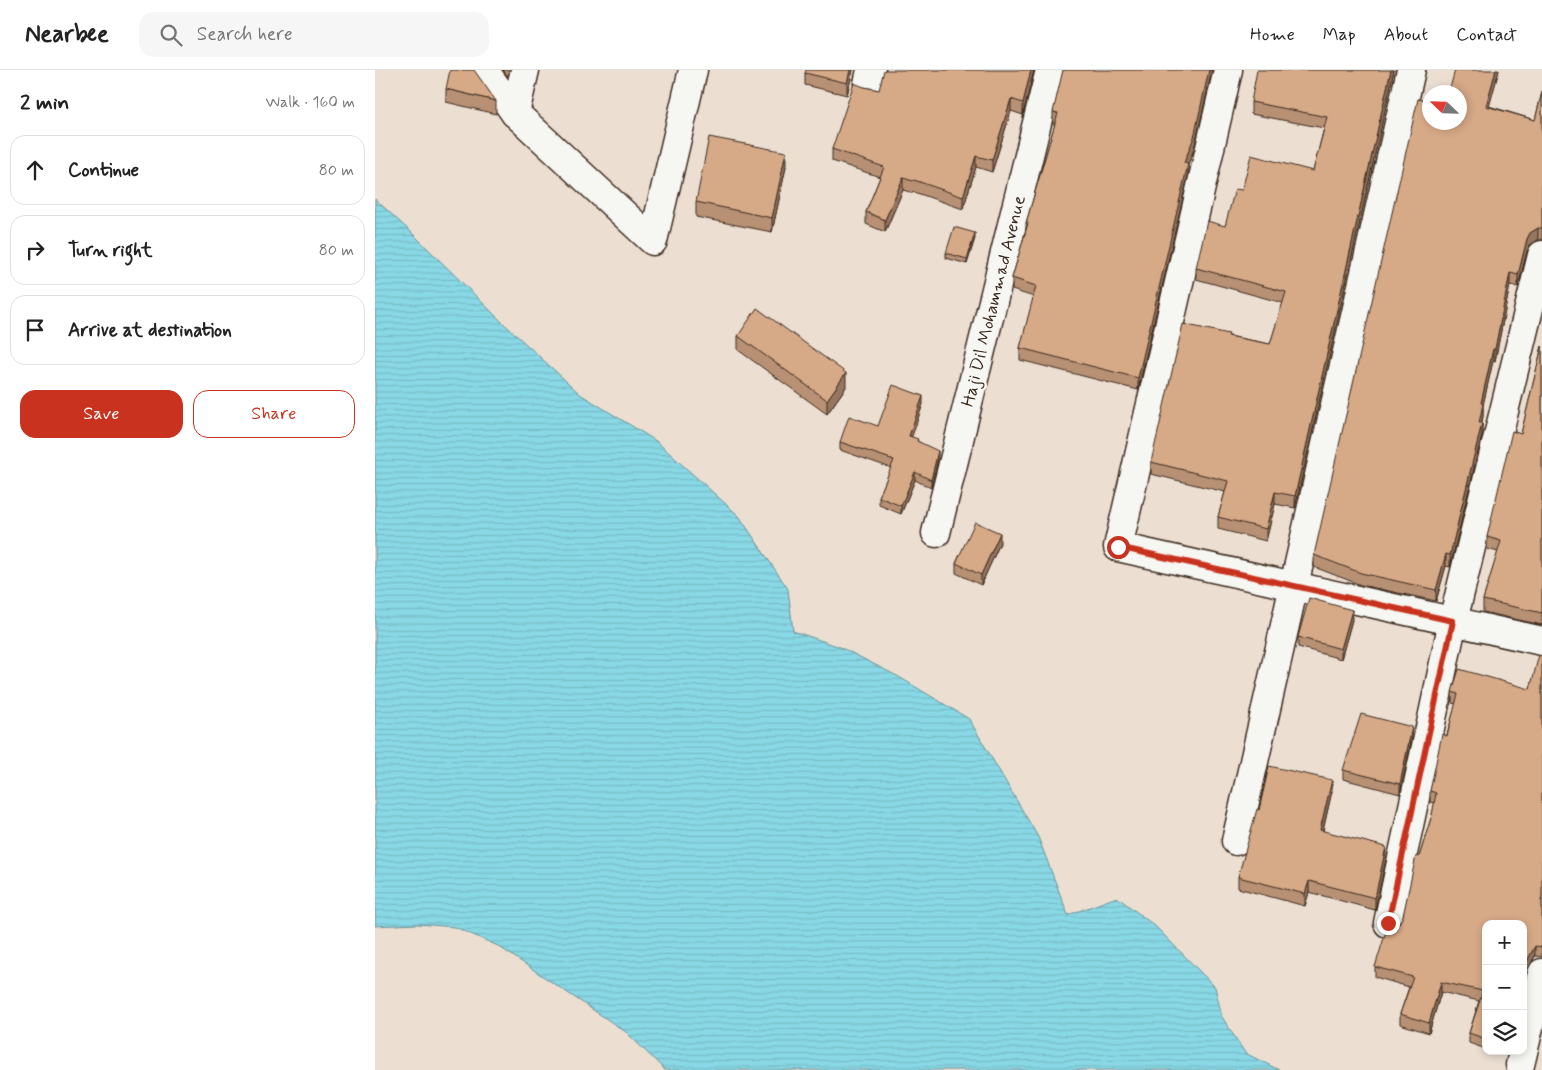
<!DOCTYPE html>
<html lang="en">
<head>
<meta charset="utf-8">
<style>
	:root { --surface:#fff; --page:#f6f6f6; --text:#222; --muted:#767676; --line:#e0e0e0; --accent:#c8321e }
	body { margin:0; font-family:Mynerve,sans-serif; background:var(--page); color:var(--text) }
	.controls { position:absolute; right:15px; bottom:15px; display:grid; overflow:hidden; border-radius:10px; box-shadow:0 2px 8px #0003 }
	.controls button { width:45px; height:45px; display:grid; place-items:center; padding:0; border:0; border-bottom:1px solid var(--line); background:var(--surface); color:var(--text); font:25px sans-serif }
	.compass { position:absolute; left:1047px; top:15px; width:45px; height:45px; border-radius:50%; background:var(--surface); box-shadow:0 2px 8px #0003; rotate:293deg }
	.stop { position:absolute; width:15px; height:15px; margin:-11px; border:4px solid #c8321e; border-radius:50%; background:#fff }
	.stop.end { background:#c8321e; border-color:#fff; box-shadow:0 1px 5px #0008 }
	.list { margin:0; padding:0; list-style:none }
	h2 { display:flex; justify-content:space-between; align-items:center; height:65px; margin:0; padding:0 20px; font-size:21px }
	h2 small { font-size:16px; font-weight:400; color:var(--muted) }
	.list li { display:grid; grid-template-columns:32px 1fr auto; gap:15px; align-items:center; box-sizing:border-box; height:70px; margin:0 10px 10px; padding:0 10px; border:1px solid var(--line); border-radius:15px }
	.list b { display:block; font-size:19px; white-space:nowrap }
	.list em { font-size:16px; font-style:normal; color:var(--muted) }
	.actions { display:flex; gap:10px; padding:15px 20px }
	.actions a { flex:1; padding:11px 0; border:1px solid var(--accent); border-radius:15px; text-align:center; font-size:18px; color:var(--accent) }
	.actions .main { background:var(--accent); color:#fff }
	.icon { flex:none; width:28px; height:28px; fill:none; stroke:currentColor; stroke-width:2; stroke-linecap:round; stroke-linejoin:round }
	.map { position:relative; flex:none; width:1167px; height:1000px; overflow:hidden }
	header { display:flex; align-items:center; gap:30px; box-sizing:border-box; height:70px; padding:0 25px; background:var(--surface); border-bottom:1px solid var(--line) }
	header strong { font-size:24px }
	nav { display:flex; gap:28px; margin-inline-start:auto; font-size:18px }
	.search { width:350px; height:45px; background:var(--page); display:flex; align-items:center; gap:12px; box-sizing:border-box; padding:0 18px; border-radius:15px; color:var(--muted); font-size:19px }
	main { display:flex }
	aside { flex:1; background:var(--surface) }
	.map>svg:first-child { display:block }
	.water { fill:url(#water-rules); stroke:#6a9296 }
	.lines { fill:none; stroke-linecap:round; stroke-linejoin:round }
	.minor-casing { stroke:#3b2a1e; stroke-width:31 }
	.minor { stroke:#f6f6f2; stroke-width:28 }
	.wall { fill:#b89174; stroke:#3b2a1e }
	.shaded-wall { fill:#96765e; stroke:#3b2a1e }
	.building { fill:#d6a987; stroke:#3b2a1e }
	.route { stroke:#c8321e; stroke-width:6 }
	.labels { text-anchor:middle; stroke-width:5; stroke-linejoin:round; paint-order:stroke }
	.street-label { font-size:18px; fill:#3b2a1e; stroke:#f6f6f2 }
</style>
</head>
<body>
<header>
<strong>Nearbee</strong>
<div class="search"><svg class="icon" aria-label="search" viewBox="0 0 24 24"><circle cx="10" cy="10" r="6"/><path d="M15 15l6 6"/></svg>Search here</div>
<nav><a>Home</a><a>Map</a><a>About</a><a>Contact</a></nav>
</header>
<main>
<aside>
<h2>2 min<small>Walk · 160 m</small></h2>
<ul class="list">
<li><svg class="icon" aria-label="ahead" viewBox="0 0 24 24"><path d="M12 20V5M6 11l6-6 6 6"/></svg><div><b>Continue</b></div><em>80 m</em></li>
<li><svg class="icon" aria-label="right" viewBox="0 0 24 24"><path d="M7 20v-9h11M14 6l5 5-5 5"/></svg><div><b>Turn right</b></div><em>80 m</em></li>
<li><svg class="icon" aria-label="arrive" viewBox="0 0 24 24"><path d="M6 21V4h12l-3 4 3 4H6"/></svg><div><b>Arrive at destination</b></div></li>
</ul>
<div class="actions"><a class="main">Save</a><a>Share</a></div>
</aside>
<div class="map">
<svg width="1167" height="1000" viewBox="0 0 1167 1000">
	<defs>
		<pattern id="water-rules" width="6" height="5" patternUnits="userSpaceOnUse" patternTransform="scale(1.25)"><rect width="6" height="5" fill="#89d8e6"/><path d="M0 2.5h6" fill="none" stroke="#77bac5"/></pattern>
	</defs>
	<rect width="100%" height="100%" fill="#ecdfd2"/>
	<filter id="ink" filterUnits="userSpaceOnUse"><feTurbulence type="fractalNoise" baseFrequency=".02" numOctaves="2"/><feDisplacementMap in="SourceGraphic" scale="10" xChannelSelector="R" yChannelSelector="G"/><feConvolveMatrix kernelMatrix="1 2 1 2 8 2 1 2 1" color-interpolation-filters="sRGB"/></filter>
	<g filter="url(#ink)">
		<polygon class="water" points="0,129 38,164 126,251 205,324 281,371 364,446 413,519 418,561 465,577 524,607 594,649 663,767 693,845 742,827 780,856 840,917 847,947 870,983 904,1000 290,1000 251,962 123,876 80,857 43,854 0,856"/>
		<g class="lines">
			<defs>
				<g id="minor">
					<polyline points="109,0 140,43 278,171 318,0"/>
					<polyline points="853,0 743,477 1167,571"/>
					<polyline points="493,14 496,0"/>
					<polyline points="140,43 150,0"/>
					<polyline points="561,463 675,0"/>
					<polyline points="861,771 1036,0"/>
					<polyline points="1013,853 1078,551 1167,185"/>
					<polyline points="1145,995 1167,903"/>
				</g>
			</defs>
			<use href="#minor" class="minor-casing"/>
			<use href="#minor" class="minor"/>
		</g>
		<g class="wall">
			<polygon points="128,0 135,0 133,6"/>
			<polygon points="478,0 472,25 430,15 430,3"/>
			<polygon points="659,0 648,45 636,41 617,102 601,97 588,139 539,122 538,123 528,120 510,162 491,154 491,142 505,107 457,91 457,79 489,17 504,20"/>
			<polygon points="1019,0 920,438 900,434 891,471 843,459 843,447 850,422 776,404 776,392 854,266 895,274 908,233 821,209 821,198 850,156 867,120 938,101 949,58 876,44 876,32"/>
			<polygon points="1124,0 1114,36 1160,50 1167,22 1167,170 1163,170 1155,175 1152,181 1143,217 1135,215 1120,291 1118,291 1108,335 1108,346 1107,353 1107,365 1075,497 1071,496 1061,531 986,515 939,497 939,485 1084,52"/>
			<polygon points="71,19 121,31 121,44 71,32"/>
			<polygon points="678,42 819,79 813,95 813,106 763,320 645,290 645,278 659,227 637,220 637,208 651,160 651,153 680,54 678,54"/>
			<polygon points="411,97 397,162 321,147 321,132"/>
			<polygon points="600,168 592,194 571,188 571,183"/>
			<polygon points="363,266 471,317 452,344 363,280"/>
			<polygon points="1167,276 1167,555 1108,542 1108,530 1123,482 1112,479 1112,467 1146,364"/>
			<polygon points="548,334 536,367 543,371 563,389 556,418 540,410 526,444 504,435 504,427 516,398 465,380 465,372 503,356"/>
			<polygon points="625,473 606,515 581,503 581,493"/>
			<polygon points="977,550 966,589 923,577 923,567"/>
			<polygon points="1167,586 1167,887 1160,886 1151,903 1148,903 1148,854 1111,854 1111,979 1094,973 1094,963 1104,931 1066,922 1054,963 1025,954 1025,944 1034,917 1000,907 1000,897 1018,857 1024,853 1028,846 1044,787 1057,745 1060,733 1055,732 1055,721 1081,634 1077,633 1077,622 1155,619"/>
			<polygon points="1037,667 1025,724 968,709 968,700"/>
			<polygon points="957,721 948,761 1011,789 1000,840 934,822 930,836 863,818 863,807 884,740"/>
			<polygon points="1116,981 1127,981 1126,985"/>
		</g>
		<g class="shaded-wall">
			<polygon points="475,0 478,0 472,25 472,13"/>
			<polygon points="656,0 659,0 648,45 648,33"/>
			<polygon points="834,0 837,0 819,79 813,95 813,106 763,320 763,308 809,93"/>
			<polygon points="1016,0 1019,0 920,438 920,426"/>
			<polygon points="1121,0 1124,0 1111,48 1111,36"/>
			<polygon points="636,29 636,41 617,102 617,90"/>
			<polygon points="411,82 411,97 397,162 397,148"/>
			<polygon points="601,86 601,97 588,139 588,127"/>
			<polygon points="528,108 528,120 510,162 510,150"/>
			<polygon points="1163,158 1163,170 1155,175 1152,181 1143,217 1143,205 1152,169 1155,163"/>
			<polygon points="600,163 600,168 592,194 592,189"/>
			<polygon points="1135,203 1135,215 1120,291 1120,279"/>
			<polygon points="1118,279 1118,291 1108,335 1108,346 1104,365 1104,353 1106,333"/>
			<polygon points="471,303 471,317 452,344 452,330"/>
			<polygon points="548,326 548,334 534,375 534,366"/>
			<polygon points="1107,353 1107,365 1075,497 1075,485"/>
			<polygon points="563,381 563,389 556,418 556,410"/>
			<polygon points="540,402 540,410 526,444 526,436"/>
			<polygon points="900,422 900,434 891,471 891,459"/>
			<polygon points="625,463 625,473 606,515 606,505"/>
			<polygon points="1071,484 1071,496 1061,531 1061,520"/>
			<polygon points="977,540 977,550 966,589 966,579"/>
			<polygon points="1037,657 1037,667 1025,724 1025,714"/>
			<polygon points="957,710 957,721 945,772 945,760"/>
			<polygon points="1011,777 1011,789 1000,840 1000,828"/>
			<polygon points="934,811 934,822 930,836 930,824"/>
			<polygon points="1160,876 1160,886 1151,903 1151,893"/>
			<polygon points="1066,912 1066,922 1054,963 1054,953"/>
		</g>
		<g class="building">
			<polygon points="75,0 99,0 121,31 71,19"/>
			<polygon points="431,0 475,0 472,13 430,3"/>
			<polygon points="509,0 656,0 648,33 636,29 617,90 601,86 588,127 539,110 538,111 528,108 510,150 491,142 509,97 457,79 479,13 489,17 504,20"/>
			<polygon points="688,0 834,0 819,67 809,93 813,94 763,308 645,278 661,216 637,208 653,153 651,153 683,43 678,42"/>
			<polygon points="882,0 1016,0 920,426 900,422 891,459 843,447 853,411 776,392 808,254 854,264 853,266 895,274 911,222 821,198 832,151 850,156 860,119 867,120 876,85 938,101 952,47 876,32"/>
			<polygon points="1080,0 1121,0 1111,36 1160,50 1167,22 1167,158 1163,158 1155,163 1152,169 1143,205 1135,203 1120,279 1118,279 1106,333 1108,334 1104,353 1107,353 1075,485 1071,484 1061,520 986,503 939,485 1043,29 1054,31 1054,52 1084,52 1084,22 1074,22"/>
			<polygon points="334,67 411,82 397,148 321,132"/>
			<polygon points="579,157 600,163 592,189 571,183"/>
			<polygon points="382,238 471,303 452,330 363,266"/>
			<polygon points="1167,276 1167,543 1108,530 1126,471 1112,467 1137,361 1146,364"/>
			<polygon points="518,315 548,326 534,366 543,369 542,371 563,381 556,410 540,402 526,436 504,427 519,390 465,372 474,346 503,356"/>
			<polygon points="600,452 625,463 606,505 581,493"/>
			<polygon points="934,528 977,540 966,579 923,567"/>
			<polygon points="1164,585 1167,586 1167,826 1166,831 1167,831 1167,877 1160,876 1151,893 1148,892 1148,854 1111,854 1111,969 1094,963 1108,921 1066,912 1054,953 1025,944 1038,907 1000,897 1012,858 1018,857 1024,853 1028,846 1041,786 1044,787 1057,745 1061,723 1055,721 1067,664 1072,666 1083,624 1077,622 1084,599 1155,619"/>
			<polygon points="986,644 1037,657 1025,714 968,700"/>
			<polygon points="894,696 957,710 945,760 1011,777 1000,828 934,811 930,824 863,807 882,739 884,740"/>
		</g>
	</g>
	<g class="lines" filter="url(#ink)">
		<polyline class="route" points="743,477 1078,551 1013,853"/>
	</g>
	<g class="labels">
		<g class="street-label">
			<text transform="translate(618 231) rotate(-76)" y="6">Haji Dil Mohammad Avenue</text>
		</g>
	</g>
</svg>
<div class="controls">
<button>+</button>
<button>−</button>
<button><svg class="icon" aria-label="layers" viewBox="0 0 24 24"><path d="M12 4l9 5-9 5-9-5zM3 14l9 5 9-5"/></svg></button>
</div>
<svg class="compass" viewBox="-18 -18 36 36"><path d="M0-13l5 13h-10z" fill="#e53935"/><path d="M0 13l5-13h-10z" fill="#767676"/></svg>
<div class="stop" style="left:743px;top:477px"></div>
<div class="stop end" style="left:1013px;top:853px"></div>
</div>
</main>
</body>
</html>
